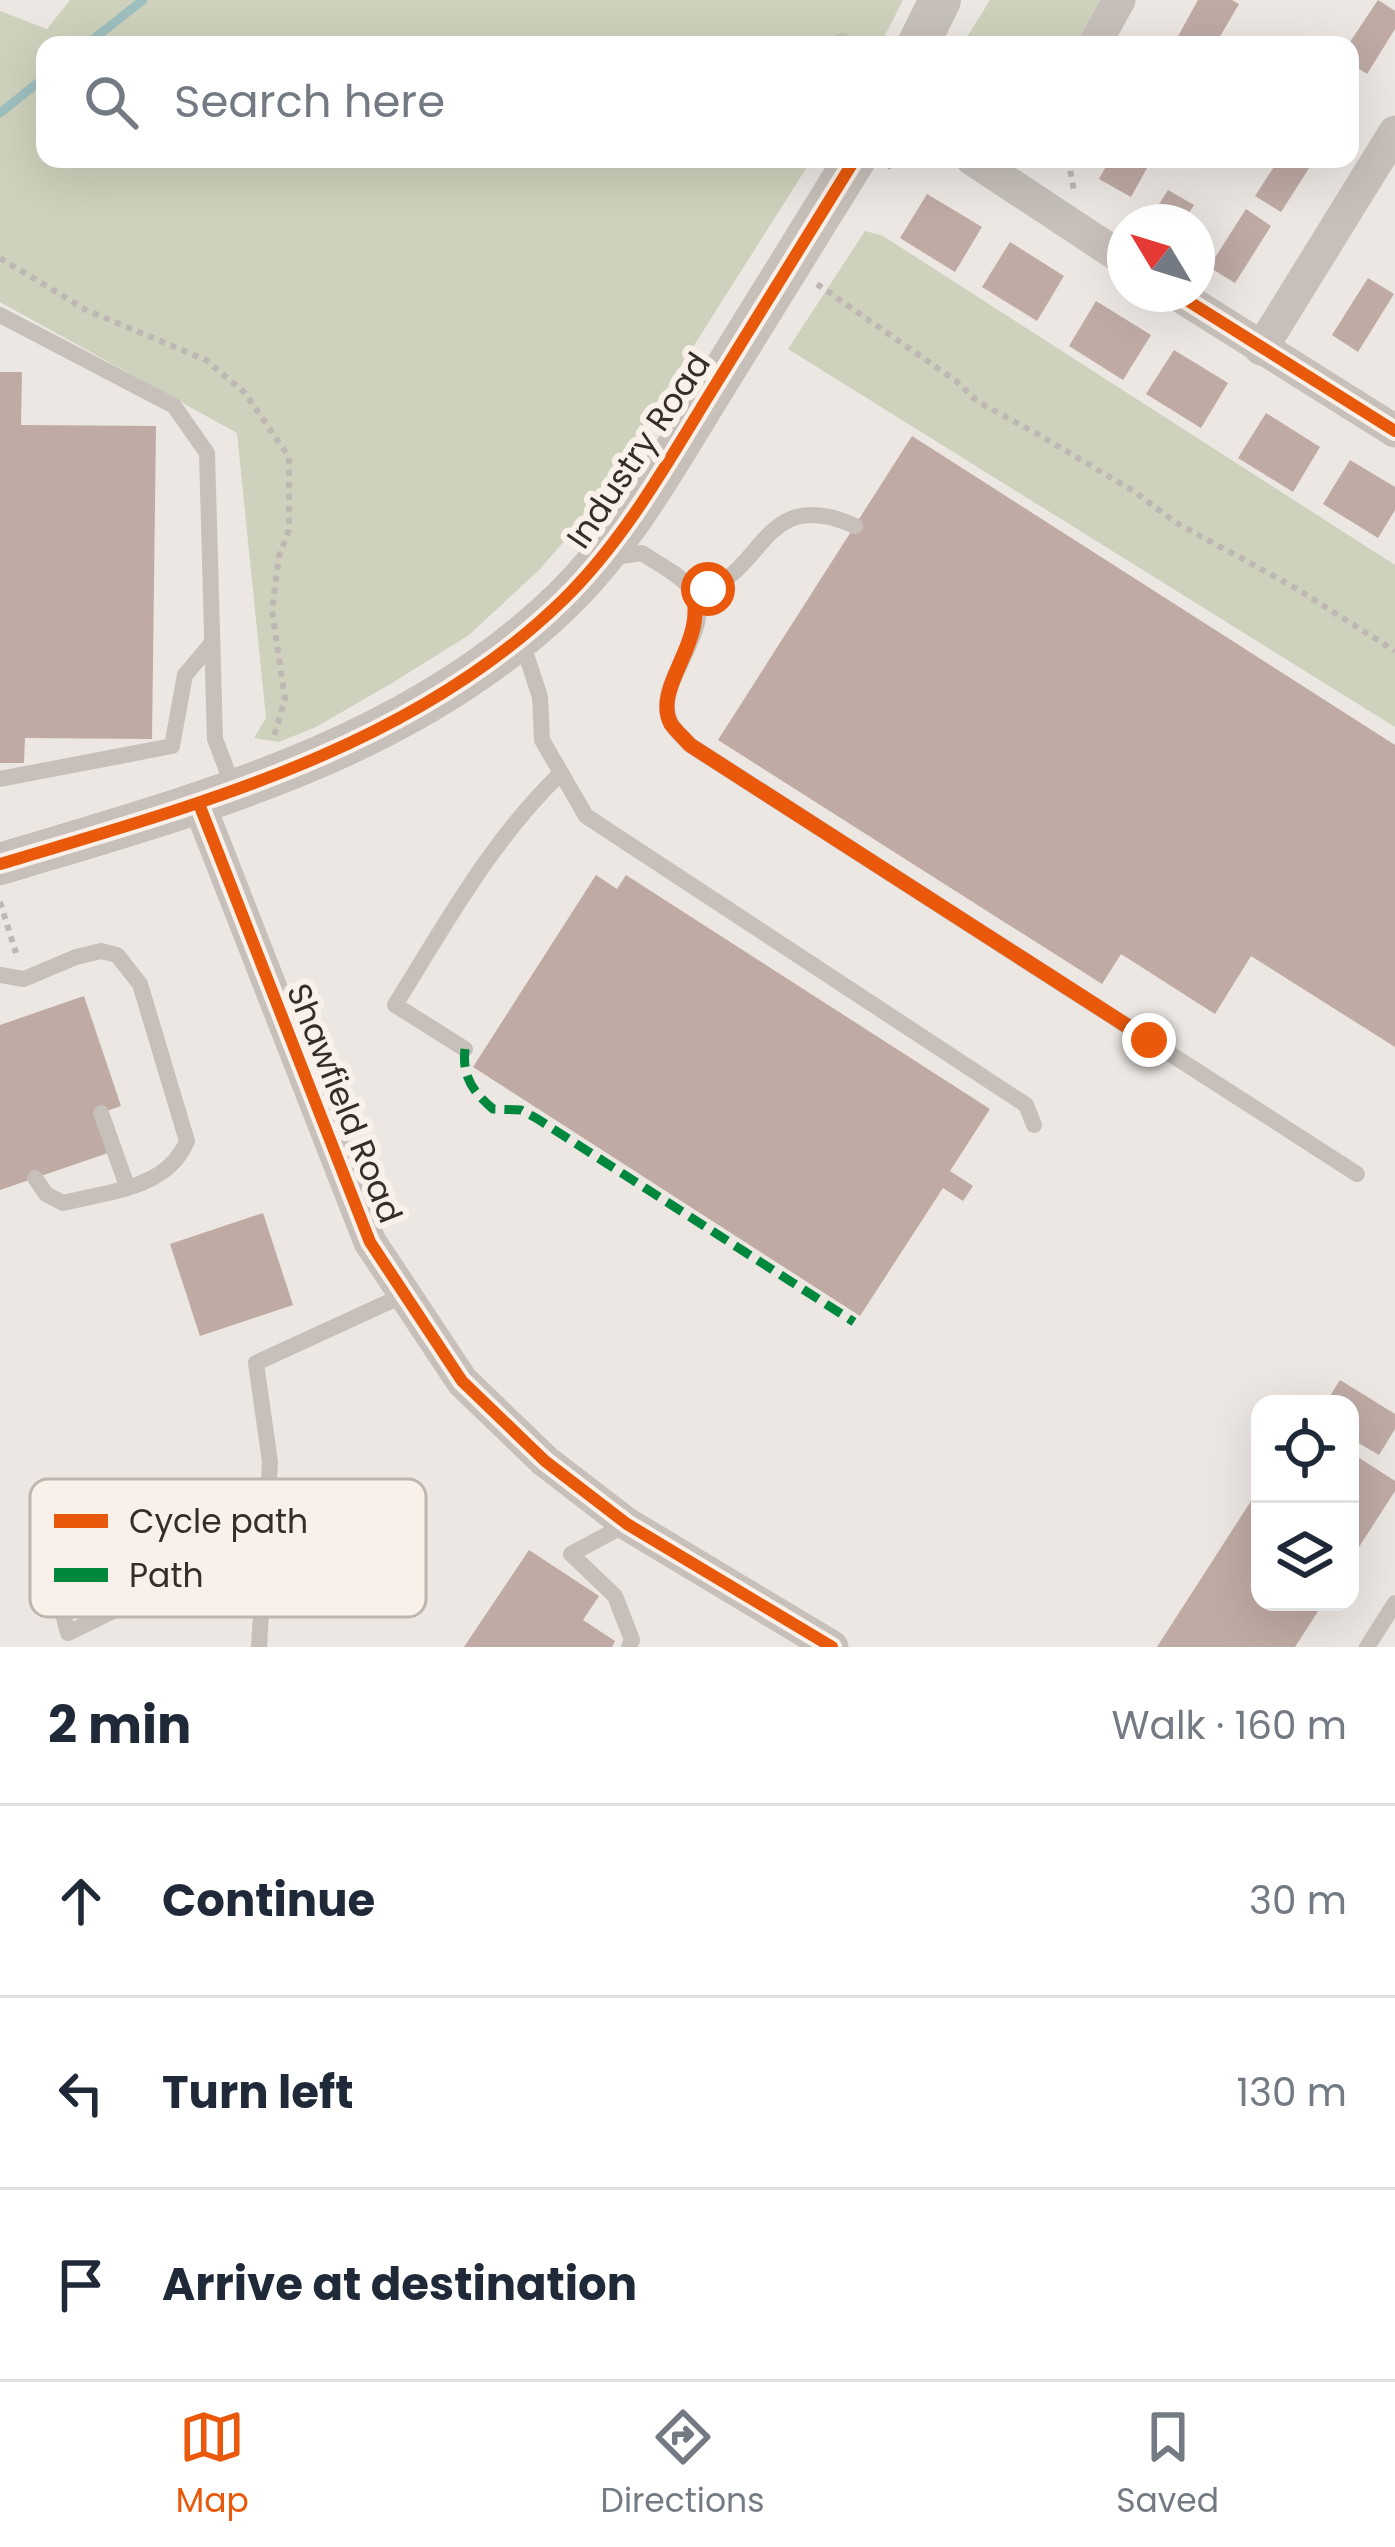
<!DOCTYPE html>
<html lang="en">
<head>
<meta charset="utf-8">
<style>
	:root { --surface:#fff; --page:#f6f6f7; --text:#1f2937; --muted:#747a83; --line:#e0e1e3; --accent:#ea580c }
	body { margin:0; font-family:Poppins,sans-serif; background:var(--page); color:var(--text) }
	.controls { position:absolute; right:36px; bottom:36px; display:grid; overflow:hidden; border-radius:24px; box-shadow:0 12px 48px #0002 }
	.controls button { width:108px; height:108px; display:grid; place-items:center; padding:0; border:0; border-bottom:3px solid var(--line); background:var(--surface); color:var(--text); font:60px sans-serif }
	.compass { position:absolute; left:1107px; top:204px; width:108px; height:108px; border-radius:50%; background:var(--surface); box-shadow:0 12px 48px #0002; rotate:308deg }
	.stop { position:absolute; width:36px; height:36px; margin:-27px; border:9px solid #ea580c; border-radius:50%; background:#fff }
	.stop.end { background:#ea580c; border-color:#fff; box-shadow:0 3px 12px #0008 }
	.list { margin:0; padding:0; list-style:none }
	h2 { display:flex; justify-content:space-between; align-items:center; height:156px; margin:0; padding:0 48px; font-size:51px }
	h2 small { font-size:39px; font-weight:400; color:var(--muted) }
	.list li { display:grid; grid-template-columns:78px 1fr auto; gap:36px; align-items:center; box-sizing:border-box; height:192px; padding:0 48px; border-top:3px solid var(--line) }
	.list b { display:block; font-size:45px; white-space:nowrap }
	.list em { font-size:39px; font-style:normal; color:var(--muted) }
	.icon { flex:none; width:66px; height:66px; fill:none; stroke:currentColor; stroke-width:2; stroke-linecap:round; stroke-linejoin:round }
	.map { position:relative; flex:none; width:1395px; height:1647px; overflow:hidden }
	.search { position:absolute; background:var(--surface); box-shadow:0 12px 48px #0002; left:36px; right:36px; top:36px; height:132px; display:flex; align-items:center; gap:30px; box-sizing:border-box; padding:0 42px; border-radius:24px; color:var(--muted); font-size:45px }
	.sheet { height:732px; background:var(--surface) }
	nav { display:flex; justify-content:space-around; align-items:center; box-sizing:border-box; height:168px; border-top:3px solid var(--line); background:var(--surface); font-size:33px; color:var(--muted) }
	nav a { display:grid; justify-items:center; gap:6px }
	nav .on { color:var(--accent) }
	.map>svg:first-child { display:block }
	.green { fill:#ced2bc }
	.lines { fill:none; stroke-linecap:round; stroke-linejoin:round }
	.stream { stroke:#9ebfbe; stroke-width:9 }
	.building { fill:#bfaaa4 }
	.path { stroke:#beb7b3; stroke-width:6; stroke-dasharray:6 6; stroke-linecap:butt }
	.service { stroke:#c6bfba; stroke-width:16 }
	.minor { stroke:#c6bfba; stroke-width:33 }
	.tertiary { stroke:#c6bfba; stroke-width:42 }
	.quiet { stroke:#00873e; stroke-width:9; stroke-dasharray:18 9; stroke-linecap:butt }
	.cycleway-casing { stroke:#f9f1e9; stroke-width:20 }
	.cycleway { stroke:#e8590c; stroke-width:12 }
	.route { stroke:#ea580c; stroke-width:15 }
	.labels { text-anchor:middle; stroke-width:12; stroke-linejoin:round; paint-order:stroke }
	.street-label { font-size:33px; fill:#362c29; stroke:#f9f1e9 }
	.key { fill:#f9f1e9; stroke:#beb6af; stroke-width:3 }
	.key-label { font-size:33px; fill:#362c29 }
</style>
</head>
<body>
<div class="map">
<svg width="1395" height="1647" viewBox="0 0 1395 1647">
	<rect width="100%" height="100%" fill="#ece7e2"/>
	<g class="green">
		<polygon points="70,0 903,0 880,45 45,45 45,159 812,159 586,516 539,570 469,635 392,683 316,727 279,742 254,738 266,718 237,433 0,302 0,11 47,29"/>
		<polygon points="990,0 1100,0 1075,45 962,45"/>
		<polygon points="865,231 883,236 1395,565 1395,727 788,349"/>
	</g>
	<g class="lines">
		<g class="stream">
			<polyline points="86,45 143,0"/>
			<polyline points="0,113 45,77"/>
		</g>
	</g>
	<g class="building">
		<polygon points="1198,0 1232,0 1239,4 1215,45 1189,45 1177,38"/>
		<polygon points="1378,0 1395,11 1395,29 1367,74 1350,63 1350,42"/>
		<polygon points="1110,159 1152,159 1131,197 1099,179"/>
		<polygon points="1279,159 1315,159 1281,212 1255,196"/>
		<polygon points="1168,190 1194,205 1183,222 1160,222 1151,217"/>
		<polygon points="927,194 982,227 955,272 900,238"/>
		<polygon points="1246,209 1271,226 1235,283 1209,267"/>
		<polygon points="1010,242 1064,276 1037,321 982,287"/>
		<polygon points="1368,278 1394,294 1358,352 1332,335"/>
		<polygon points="1096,301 1151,335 1123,380 1069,346"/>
		<polygon points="1174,350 1228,383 1201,428 1146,394"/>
		<polygon points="0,372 22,372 21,425 156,426 152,739 25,738 24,763 0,763"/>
		<polygon points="1266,413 1320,447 1293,492 1238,458"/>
		<polygon points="912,436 1395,745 1395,1047 1251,956 1215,1014 1121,954 1102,984 718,740"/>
		<polygon points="1350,460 1395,487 1395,510 1378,538 1323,504"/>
		<polygon points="596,875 617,889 626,875 990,1109 950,1171 973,1186 963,1201 943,1188 860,1316 473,1067"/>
		<polygon points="84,996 121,1106 95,1115 108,1153 0,1190 0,1025"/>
		<polygon points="263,1213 293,1305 200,1336 170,1244"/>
		<polygon points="1340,1380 1395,1414 1395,1429 1379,1455 1350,1438 1350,1404 1325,1404"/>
		<polygon points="1350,1452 1395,1481 1395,1491 1350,1561"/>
		<polygon points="1260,1487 1260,1602 1324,1602 1295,1647 1157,1647"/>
		<polygon points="529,1550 599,1596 583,1620 615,1641 612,1647 464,1647"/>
	</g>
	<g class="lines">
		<g class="path">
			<polyline points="921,159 942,166"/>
			<polyline points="1068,159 1074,191"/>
			<polyline points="887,167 906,159"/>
			<polyline points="0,258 86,310 206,360 245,393 289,457 289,530 279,556 272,610 285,699 274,736"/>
			<polyline points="817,284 956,381 978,402 1036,433 1135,492 1175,522 1292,586 1395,651"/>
			<polyline points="1136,294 1148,302"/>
			<polyline points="0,902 16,953"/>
		</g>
		<g class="service">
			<polyline points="839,45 842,41 849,45"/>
			<polyline points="0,315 174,406 207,453 215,739 234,789"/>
			<path d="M 607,558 L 642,553 C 656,563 678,573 689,587 C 724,625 649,683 671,723 C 675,731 685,739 690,745 L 1357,1174"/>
			<path d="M 691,588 C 764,591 755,480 855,526"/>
			<polyline points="521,639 540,697 542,740 586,816 1026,1105 1034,1125"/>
			<polyline points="0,779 172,746 185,675 212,643"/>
			<path d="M 0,975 L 24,979 L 76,957 L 101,951 L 117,955 L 140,984 L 187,1141 C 167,1189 110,1191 63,1203 L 46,1194 L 35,1178"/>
			<path d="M 465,1049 L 395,1005 C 445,925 492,839 561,773"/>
			<polyline points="101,1113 127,1186"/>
			<polyline points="38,1519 68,1633 266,1536"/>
			<polyline points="627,1524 571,1554 615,1596 632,1640 629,1647"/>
			<polyline points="259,1647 270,1462 256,1363 406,1294"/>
			<polyline points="1367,1647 1395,1603"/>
		</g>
		<g class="minor">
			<polyline points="1094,45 1119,0"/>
			<polyline points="972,159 1125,260"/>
			<polyline points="1177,294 1395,431"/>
			<polyline points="1261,349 1395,132"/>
			<polyline points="199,804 370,1242 462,1381 545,1461 627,1524 832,1647"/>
		</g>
		<g class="tertiary">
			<polyline points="918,45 940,0"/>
			<path d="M 0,864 C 199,804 411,749 564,599 C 622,542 664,469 706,400 C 756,319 806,239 855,159"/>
		</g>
		<path class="quiet" d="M 465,1049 C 462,1076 472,1091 493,1109 L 521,1110 L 536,1118 L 854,1322"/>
		<defs>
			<g id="cycleway">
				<polyline points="1177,294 1395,431"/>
				<polyline points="199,804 370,1242 462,1381 545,1461 627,1524 832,1647"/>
				<path d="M 0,864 C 199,804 411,749 564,599 C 622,542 664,469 706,400 C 756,319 806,239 855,159"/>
			</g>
		</defs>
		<use href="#cycleway" class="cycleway-casing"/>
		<use href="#cycleway" class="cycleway"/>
	</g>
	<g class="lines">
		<path class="route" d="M 708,589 L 691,588 C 711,640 651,686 671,724 C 676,731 685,739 690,745 L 1149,1040"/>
	</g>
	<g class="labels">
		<g class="street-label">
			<text transform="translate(638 450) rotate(-56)" y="12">Industry Road</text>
			<text transform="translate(345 1103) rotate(68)" y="12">Shawfield Road</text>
		</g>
	</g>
	<rect x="30" y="1479" width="396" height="138" rx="18" class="key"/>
	<rect x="54" y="1514" width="54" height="14" fill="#e8590c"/>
	<rect x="54" y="1568" width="54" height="14" fill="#00873e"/>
	<g class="key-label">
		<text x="129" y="1533">Cycle path</text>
		<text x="129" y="1587">Path</text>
	</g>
</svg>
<div class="controls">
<button><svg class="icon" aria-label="locate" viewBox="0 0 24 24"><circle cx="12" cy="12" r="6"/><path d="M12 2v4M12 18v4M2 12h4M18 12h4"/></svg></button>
<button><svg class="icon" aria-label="layers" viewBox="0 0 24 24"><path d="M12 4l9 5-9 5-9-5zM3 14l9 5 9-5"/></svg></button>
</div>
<svg class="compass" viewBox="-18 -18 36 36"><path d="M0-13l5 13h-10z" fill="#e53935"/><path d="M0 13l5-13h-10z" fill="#747a83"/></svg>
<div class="stop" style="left:708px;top:589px"></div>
<div class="stop end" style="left:1149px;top:1040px"></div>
<div class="search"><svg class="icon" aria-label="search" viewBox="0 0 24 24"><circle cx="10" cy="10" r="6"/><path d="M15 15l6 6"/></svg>Search here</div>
</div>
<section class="sheet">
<h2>2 min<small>Walk · 160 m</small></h2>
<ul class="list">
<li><svg class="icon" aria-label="ahead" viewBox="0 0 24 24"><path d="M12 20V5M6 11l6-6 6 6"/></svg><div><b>Continue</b></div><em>30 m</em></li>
<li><svg class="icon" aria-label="left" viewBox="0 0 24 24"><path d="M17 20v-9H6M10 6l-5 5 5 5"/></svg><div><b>Turn left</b></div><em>130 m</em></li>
<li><svg class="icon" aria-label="arrive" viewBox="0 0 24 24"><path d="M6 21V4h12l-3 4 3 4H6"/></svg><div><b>Arrive at destination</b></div></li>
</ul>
</section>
<nav>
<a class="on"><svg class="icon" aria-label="map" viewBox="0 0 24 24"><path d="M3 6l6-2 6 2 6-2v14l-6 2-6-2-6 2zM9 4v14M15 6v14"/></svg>Map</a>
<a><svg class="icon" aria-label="directions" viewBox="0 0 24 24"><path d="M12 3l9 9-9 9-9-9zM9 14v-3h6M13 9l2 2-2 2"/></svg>Directions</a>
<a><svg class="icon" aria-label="saved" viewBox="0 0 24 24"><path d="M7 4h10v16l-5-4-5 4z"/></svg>Saved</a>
</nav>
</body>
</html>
